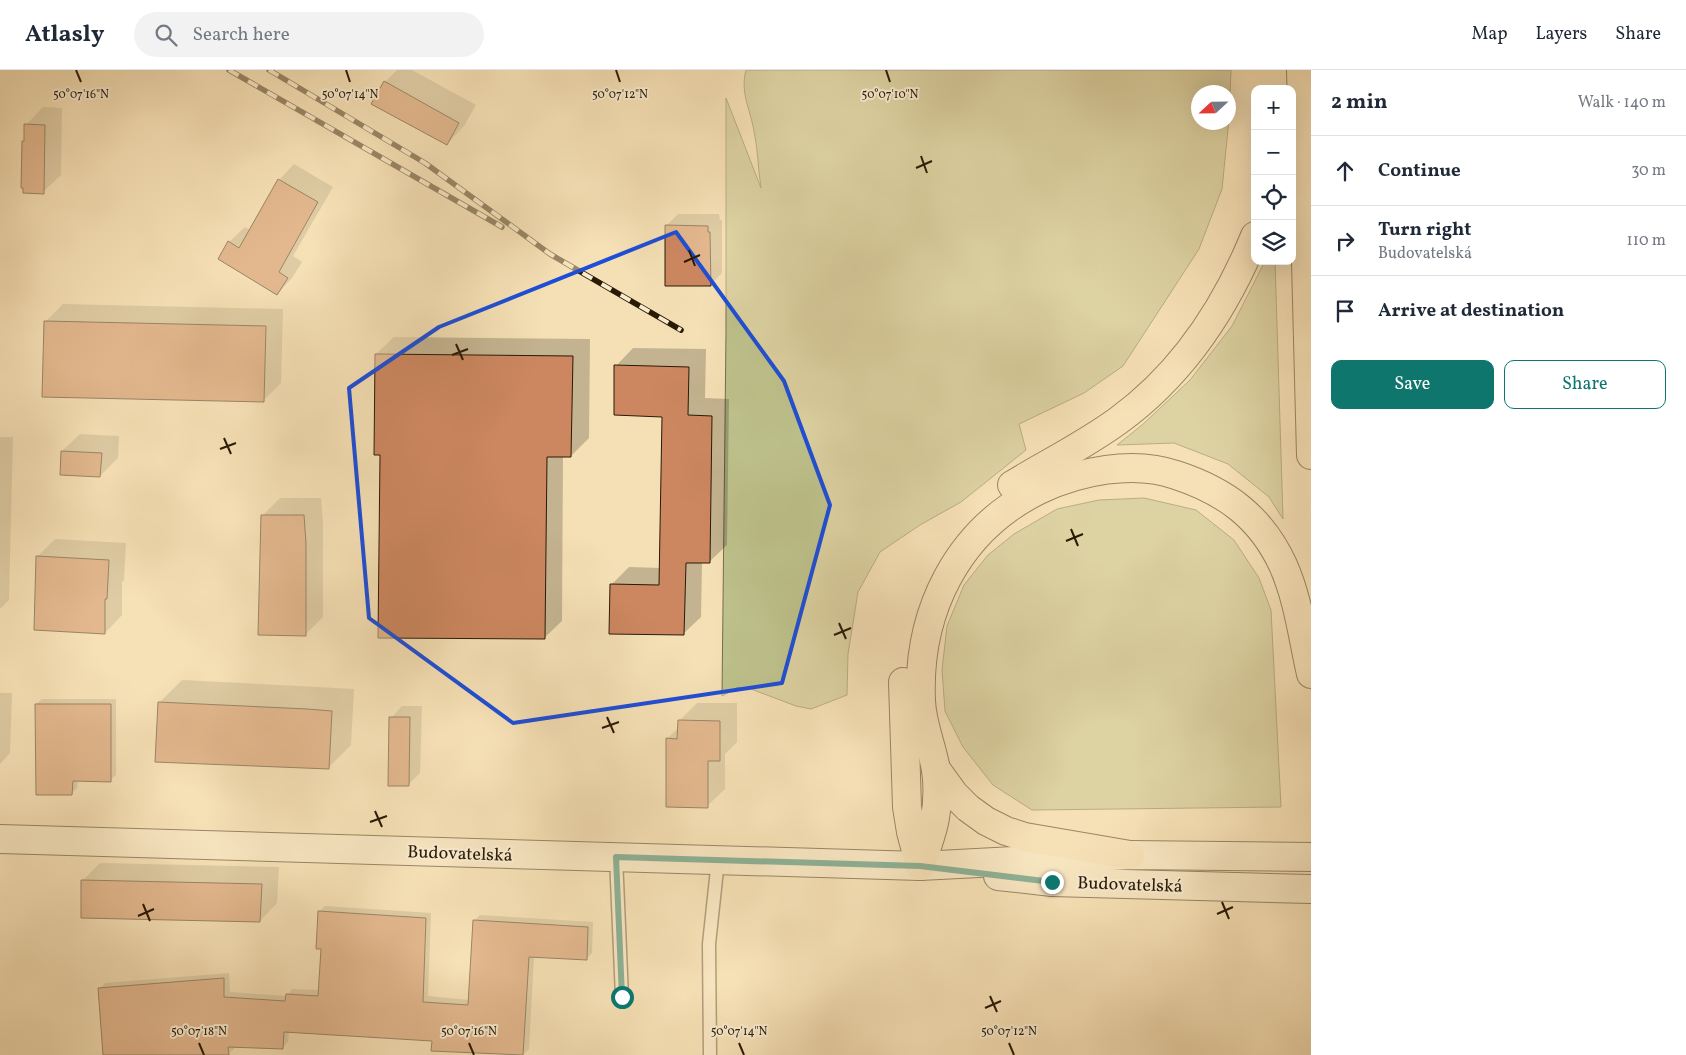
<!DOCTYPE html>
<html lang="en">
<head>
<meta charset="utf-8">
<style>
	:root { --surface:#fff; --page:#f2f2f3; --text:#1f2937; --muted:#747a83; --line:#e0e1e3; --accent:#0f766e }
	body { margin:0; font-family:Vollkorn,serif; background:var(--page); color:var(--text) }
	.controls { position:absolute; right:15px; top:15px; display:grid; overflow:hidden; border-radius:10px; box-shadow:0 5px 20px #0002 }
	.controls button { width:45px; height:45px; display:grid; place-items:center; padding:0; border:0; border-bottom:1px solid var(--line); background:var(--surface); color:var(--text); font:25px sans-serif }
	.compass { position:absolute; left:1191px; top:15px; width:45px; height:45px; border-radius:50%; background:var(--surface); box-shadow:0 5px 20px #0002; rotate:248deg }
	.stop { position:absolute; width:15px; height:15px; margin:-11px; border:4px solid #0f766e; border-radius:50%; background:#fff }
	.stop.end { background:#0f766e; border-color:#fff; box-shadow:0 1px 5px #0008 }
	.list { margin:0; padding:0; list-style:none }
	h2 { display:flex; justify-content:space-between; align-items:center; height:65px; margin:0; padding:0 20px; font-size:21px }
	h2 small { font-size:16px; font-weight:400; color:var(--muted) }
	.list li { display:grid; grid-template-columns:32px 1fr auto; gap:15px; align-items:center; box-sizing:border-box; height:70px; padding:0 20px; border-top:1px solid var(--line) }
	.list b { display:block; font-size:19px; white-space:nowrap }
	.list p { margin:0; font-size:16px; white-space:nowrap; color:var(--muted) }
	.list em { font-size:16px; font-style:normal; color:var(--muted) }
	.actions { display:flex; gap:10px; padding:15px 20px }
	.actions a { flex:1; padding:11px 0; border:1px solid var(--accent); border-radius:10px; text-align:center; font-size:18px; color:var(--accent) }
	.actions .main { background:var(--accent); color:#fff }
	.icon { flex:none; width:28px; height:28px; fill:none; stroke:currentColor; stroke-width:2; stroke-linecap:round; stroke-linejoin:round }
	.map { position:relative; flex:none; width:1311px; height:985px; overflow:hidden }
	header { display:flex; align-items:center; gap:30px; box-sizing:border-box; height:70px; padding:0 25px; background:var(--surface); border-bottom:1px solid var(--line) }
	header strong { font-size:24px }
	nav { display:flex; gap:28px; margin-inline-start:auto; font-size:18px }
	.search { width:350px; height:45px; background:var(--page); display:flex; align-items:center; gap:12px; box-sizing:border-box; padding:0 18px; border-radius:28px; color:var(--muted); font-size:19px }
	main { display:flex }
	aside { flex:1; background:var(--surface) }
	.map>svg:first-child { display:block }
	.green { fill:#bec28c; stroke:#746e49; fill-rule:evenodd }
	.shadow { fill:#0003 }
	.building { fill:#cc8760; stroke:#291a06 }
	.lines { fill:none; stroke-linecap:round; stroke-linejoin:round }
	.lane-casing { stroke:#5c4c32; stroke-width:15 }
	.secondary-casing { stroke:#291a06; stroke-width:30 }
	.highway-casing { stroke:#291a06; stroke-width:30 }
	.lane { stroke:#f8ebcf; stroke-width:12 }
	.secondary { stroke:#f8ebcf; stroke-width:28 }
	.highway { stroke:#f5e0b5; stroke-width:28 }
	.rail-casing { stroke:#291a06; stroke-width:5.5 }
	.rail { stroke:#f8ebcf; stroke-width:4; stroke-dasharray:11; stroke-linecap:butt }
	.route { stroke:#0f766e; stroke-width:6 }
	.marked { fill:none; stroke:#1d4ed8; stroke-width:4; stroke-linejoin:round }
	.ticks { fill:none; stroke:#291a06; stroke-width:2 }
	.labels { text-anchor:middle; stroke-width:4; stroke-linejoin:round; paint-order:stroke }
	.street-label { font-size:18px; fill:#291a06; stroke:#f8ebcf }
	.ticks-label { font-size:12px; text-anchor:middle; fill:#291a06; stroke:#f8ebcf; stroke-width:4; stroke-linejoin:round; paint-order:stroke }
</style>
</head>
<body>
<header>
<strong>Atlasly</strong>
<div class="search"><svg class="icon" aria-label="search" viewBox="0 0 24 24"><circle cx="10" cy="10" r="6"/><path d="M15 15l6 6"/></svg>Search here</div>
<nav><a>Map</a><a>Layers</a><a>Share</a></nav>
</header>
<main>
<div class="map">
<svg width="1311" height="985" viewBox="0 0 1311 985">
	<rect width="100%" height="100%" fill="#f5e0b5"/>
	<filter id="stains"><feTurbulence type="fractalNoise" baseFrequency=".004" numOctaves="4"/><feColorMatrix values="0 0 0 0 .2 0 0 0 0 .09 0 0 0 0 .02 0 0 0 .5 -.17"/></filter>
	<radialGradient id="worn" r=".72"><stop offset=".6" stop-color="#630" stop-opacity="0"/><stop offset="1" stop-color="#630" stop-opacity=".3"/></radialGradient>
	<g class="green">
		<path d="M 746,0 L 1231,0 L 1229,49 L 1222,119 L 1199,179 L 1123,296 L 1084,323 L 1019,354 L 1026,380 L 961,432 L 920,455 L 880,482 L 858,522 L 848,584 L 847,625 L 811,639 L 796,636 L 751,619 L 737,618 L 722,626 L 726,262 L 726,28 L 761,118 C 758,100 758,79 754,61 C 750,38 740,23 746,0 ZM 1228,22 L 1228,52 L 1198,52 L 1198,22 Z"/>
		<polygon points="1265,191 1275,191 1283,449 1269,427 1228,394 1174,373 1117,375 1142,355 1190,310 1232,256"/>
		<polygon points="1144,428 1196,440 1234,470 1259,508 1271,540 1281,737 1032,740 993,715 963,677 945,641 942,600 947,556 964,515 988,485 1014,464 1057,439 1099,430"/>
	</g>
	<g class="shadow">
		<polygon points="397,0 412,0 476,35 464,56 447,74 385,12"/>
		<polygon points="43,37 62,38 61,105 43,122 23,71 26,69 26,55"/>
		<polygon points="294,94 333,117 293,186 302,192 292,208 277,224 229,172 245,157 250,160 279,110"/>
		<polygon points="678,144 719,144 720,150 722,150 722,203 710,215 666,156"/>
		<polygon points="63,234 283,239 281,313 263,331 45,252"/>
		<polygon points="394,267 590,269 589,368 571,386 563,386 562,551 544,568 381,384 376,284"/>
		<polygon points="633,278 706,279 705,328 729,329 727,475 709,492 702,492 701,547 683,564 611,515 629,497 661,498 664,345 616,296"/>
		<polygon points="80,364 119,366 118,388 100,406 62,381"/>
		<polygon points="0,367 13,367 9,530 0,539"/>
		<polygon points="280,428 321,428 323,454 323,547 305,565 262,446"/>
		<polygon points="55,469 126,473 124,510 122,512 122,545 105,563 37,487"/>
		<polygon points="182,610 354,619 351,675 328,698 159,633"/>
		<polygon points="0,623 12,623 10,683 0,694"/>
		<polygon points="42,629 116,629 116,705 110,710 78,710 77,718 72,723 36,634"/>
		<polygon points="697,633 737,633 737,672 725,684 725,719 707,736 667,669 679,657 679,651"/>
		<polygon points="402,636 422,636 420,703 408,715 391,648"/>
		<polygon points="100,793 279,797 277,833 260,851 82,811"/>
		<polygon points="325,836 431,843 428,926 470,930 474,851 480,845 593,852 592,883 586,889 534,886 529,979 523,985 434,970 289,961 288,972 282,978 234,976 234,979 228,984 221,985 105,985 100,919 105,913 229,903 230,922 287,926 292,919 319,920 322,877 319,842"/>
	</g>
	<g class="building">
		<polygon points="384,11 459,53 447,75 371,34"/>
		<polygon points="24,54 45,55 44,124 23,123 23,118 21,118 22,71 24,71"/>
		<polygon points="278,109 318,132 279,202 288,208 277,225 218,189 228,171 239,178"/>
		<polygon points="665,155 708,156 708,162 710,162 711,216 665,216"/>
		<polygon points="44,251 266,256 264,332 42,327"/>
		<polygon points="375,284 573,286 571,387 547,387 545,569 378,568 380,385 374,385"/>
		<polygon points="614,295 689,297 688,345 712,346 710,493 686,493 684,565 609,564 610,514 659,515 662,347 614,345"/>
		<polygon points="61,381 102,383 100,407 60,405"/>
		<polygon points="261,445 304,445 306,473 306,566 258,565"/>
		<polygon points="36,486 109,490 107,529 105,529 105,564 34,560"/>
		<polygon points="158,632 307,639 332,641 329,699 155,692"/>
		<polygon points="35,634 111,634 111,712 73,711 72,725 36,725"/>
		<polygon points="389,647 410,647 409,716 388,716"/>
		<polygon points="678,650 720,651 720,691 708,691 708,738 666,737 666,668 677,669"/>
		<polygon points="81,810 262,814 260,852 81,848"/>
		<polygon points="318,841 426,848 423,932 468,935 473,850 588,857 587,890 529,887 523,985 431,981 432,971 284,962 283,979 228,977 229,985 103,985 98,918 224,908 224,927 285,931 286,924 318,926 321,879 316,879"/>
	</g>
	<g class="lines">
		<defs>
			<g id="lane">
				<polyline points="616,787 622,927"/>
				<polyline points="710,985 709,874 718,790"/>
			</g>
			<g id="secondary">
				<polyline points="0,769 920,796 1130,785 1311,787"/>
				<polyline points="998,806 1052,812 1311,819"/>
			</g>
			<g id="highway">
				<polyline points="1301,0 1311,385"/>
				<path d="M 1012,415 C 1048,393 1085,375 1119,350 C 1182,304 1226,237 1255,166"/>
				<polyline points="903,612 907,737 911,762 920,796"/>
				<polyline points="936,699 954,724 968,738 986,751 1006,761 1025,767 1130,785"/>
				<path d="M 920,796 C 933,762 941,737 936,700 C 932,676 922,655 921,631 C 917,542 957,460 1039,420 C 1079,401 1133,390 1176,405 C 1225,421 1261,447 1283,495 C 1298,528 1303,569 1311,604"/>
			</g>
		</defs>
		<use href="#lane" class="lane-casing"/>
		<use href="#secondary" class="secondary-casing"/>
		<use href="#highway" class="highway-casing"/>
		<use href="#lane" class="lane"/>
		<use href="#secondary" class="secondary"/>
		<use href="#highway" class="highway"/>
		<defs>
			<g id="rail">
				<polyline points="229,0 502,157"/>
				<polyline points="269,0 425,93 550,184 681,260"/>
			</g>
		</defs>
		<use href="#rail" class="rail-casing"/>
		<use href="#rail" class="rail"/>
	</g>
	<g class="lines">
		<polyline class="route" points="622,927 616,787 920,796 1052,812"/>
	</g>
	<path d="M0 0H1311V985H0ZM 676,162 L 784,311 L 830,435 L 782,613 L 513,653 L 369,548 L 349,318 L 439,257 Z" fill="#f5e0b5" fill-opacity=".55" fill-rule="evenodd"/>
	<path class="marked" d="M 676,162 L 784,311 L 830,435 L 782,613 L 513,653 L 369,548 L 349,318 L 439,257 Z"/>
	<path class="ticks" d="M 76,0 L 81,12M 346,0 L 350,12M 616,0 L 620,12M 886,0 L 890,12M 921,86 L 927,103M 916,98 L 932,91M 689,180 L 695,196M 684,192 L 700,185M 456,274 L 463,290M 452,285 L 468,279M 224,368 L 231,384M 220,379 L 236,373M 1071,459 L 1078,476M 1066,471 L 1083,464M 839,553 L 846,569M 834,565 L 851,558M 607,647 L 614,663M 602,658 L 619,652M 375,741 L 382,757M 370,752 L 387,746M 1222,832 L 1229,849M 143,834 L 150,851M 1217,844 L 1233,837M 138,846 L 154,839M 990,926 L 997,942M 985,938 L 1001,931M 199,973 L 204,985M 469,973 L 474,985M 739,973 L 744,985M 1009,973 L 1014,985"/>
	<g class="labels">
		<g class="street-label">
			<text transform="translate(460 783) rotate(2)" y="6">Budovatelská</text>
			<text transform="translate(1130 814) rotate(2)" y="6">Budovatelská</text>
		</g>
	</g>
	<g class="ticks-label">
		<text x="81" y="28">50°07'16"N</text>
		<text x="350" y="28">50°07'14"N</text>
		<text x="620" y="28">50°07'12"N</text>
		<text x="890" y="28">50°07'10"N</text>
		<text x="199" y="965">50°07'18"N</text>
		<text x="469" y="965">50°07'16"N</text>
		<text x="739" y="965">50°07'14"N</text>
		<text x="1009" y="965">50°07'12"N</text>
	</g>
	<rect width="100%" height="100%" filter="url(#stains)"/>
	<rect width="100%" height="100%" fill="url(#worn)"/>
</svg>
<div class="controls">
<button>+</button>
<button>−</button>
<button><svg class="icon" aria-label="locate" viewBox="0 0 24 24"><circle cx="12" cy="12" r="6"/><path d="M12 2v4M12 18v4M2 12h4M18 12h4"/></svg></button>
<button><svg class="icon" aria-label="layers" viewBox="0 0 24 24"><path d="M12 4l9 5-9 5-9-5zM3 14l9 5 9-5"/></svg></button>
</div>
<svg class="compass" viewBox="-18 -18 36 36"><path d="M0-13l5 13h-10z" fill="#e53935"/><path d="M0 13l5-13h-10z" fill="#747a83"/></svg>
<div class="stop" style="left:622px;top:927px"></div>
<div class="stop end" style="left:1052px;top:812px"></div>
</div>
<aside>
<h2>2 min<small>Walk · 140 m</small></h2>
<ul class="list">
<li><svg class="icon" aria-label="ahead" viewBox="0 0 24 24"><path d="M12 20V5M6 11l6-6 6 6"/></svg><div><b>Continue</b></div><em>30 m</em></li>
<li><svg class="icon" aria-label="right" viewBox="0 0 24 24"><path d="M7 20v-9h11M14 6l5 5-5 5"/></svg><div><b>Turn right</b><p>Budovatelská</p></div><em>110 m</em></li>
<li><svg class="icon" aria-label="arrive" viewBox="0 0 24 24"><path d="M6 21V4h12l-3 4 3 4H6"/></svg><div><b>Arrive at destination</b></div></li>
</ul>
<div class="actions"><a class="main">Save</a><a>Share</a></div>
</aside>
</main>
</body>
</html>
